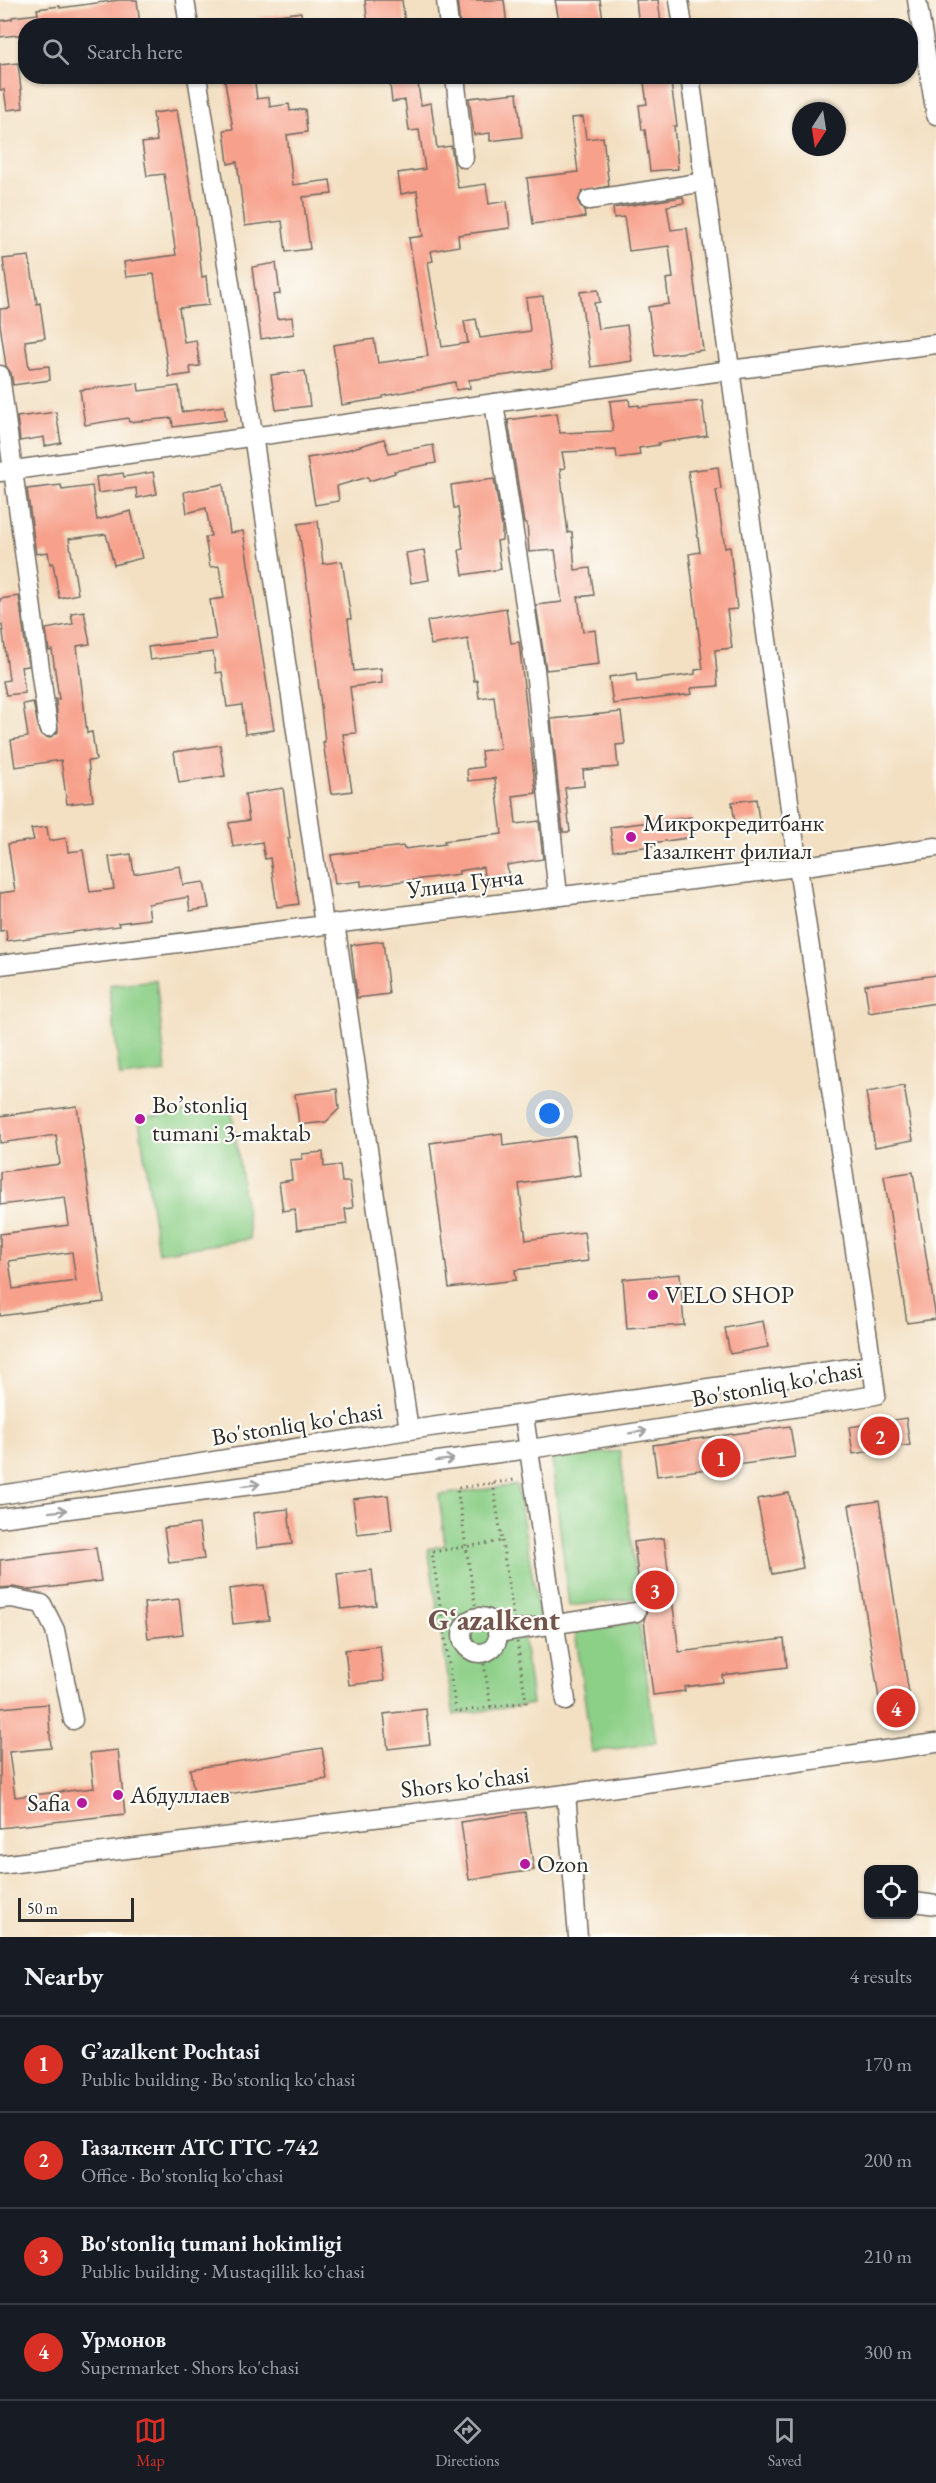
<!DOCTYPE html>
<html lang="en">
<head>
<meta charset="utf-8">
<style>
	:root { --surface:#171b24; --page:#20242c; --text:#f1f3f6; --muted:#9ea1a6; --line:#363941; --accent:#d93025 }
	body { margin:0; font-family:"EB Garamond",serif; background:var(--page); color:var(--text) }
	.controls { position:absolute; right:18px; bottom:18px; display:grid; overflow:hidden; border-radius:12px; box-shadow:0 2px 4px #0004 }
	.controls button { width:54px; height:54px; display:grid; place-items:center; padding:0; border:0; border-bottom:2px solid var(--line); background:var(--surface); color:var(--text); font:30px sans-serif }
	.compass { position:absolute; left:792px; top:102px; width:54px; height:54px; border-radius:50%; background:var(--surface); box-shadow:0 2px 4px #0004; rotate:192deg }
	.scale { position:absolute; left:18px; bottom:15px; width:116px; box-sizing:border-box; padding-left:6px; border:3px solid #2b2b2b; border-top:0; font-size:16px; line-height:21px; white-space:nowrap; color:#2b2b2b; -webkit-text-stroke:4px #fdfcf7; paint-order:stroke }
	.you { position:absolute; left:550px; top:1114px; width:21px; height:21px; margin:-15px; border:4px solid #fff; border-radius:50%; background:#1a73e8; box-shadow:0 0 0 9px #1a73e833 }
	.badge { display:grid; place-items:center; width:39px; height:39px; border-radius:50%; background:var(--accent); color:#fff; font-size:20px; font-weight:700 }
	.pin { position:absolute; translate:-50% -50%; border:3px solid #fff; box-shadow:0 2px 6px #0006 }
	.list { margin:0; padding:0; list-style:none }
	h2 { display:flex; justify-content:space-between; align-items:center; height:78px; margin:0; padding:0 24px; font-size:26px }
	h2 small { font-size:20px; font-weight:400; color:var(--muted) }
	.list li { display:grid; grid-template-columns:39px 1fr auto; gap:18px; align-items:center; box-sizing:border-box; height:96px; padding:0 24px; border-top:2px solid var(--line) }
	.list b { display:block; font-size:22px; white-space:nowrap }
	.list p { margin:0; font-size:20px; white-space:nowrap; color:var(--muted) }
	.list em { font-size:20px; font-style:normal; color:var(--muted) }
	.icon { flex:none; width:33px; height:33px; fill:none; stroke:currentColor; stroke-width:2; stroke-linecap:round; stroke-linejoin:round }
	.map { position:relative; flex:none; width:936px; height:1937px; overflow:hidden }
	.search { position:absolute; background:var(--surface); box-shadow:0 2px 4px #0004; left:18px; right:18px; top:18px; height:66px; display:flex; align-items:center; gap:15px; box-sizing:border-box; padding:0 21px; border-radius:24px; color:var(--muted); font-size:22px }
	.sheet { height:462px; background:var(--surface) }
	nav { display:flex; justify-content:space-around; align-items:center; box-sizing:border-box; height:84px; border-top:2px solid var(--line); background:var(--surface); font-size:16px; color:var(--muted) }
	nav a { display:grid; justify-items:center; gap:3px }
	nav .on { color:var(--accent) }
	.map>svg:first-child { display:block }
	.green { fill:#8ccf87; stroke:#5c7d59; stroke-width:1.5 }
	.building { fill:#f7a08b; fill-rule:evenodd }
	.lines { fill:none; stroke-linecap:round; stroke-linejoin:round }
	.minor-casing { stroke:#716a60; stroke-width:21 }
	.path { stroke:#716a60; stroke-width:3; stroke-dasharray:1.5 4.5; stroke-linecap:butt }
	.minor { stroke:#fff; stroke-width:18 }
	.oneway { stroke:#a0a0a0 }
	.poi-dot { fill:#b5179e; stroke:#fdfcf7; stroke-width:2 }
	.labels { text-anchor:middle; stroke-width:4.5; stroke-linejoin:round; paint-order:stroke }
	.poi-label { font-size:24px; fill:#2b2b2b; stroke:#fdfcf7; text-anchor:start }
	.street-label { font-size:24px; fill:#2b2b2b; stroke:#fdfcf7 }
	.district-label { font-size:30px; font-weight:bold; fill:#72544d; stroke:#fdfcf7 }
</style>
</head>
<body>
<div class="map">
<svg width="936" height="1937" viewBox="0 0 936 1937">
	<rect width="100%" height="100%" fill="#fdfcf7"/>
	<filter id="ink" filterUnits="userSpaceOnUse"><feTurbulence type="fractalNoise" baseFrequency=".0167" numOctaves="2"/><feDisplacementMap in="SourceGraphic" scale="12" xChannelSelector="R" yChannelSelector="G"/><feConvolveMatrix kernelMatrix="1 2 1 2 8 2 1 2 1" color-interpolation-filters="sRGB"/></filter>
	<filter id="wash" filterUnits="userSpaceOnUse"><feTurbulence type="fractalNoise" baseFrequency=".008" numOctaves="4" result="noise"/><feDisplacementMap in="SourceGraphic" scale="24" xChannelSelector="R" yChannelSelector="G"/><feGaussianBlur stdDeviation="1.35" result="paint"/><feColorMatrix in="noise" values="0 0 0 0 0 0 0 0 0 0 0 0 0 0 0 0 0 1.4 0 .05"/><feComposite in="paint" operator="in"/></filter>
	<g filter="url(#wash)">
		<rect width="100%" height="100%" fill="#f3e0c3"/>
		<g class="green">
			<polygon points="156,980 166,1072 120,1077 109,985"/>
			<polygon points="231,1105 250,1239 158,1253 139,1119"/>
			<polygon points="620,1451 638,1598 569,1606 552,1460"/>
			<polygon points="517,1485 540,1620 522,1624 532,1704 454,1715 428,1549 445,1545 439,1495"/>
			<polygon points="639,1622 656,1743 592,1752 575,1630"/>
		</g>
		<g id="blocks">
			<g class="building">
				<polygon points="119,0 137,0 140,26 26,26 26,34 0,37 0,21 12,19 12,17 38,14 37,9 60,6 60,8"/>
				<polygon points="365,0 402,0 405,24 368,26"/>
				<polygon points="457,0 504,0 507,26 460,26"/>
				<polygon points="555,0 600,0 604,26 560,26"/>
				<polygon points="636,0 658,0 661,23 639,26"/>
				<polygon points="301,12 302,26 258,26 257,18"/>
				<polygon points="18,63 23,108 7,110 4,90 0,90 0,65"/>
				<polygon points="224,76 254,76 257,99 269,97 270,107 289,104 290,111 305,109 307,132 287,135 293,185 330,180 332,194 303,197 310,249 286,252 282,221 245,226 237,162 228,164 224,130 233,129"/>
				<polygon points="389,76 417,76 421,105 431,103 437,148 451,146 458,188 486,184 489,204 507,201 510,228 458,235 459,246 431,251 433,261 428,262 442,347 468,343 464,321 476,319 480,338 530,331 526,298 543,296 552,369 469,380 470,388 456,390 455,382 383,396 383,398 342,405 333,345 374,339 378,363 428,356 409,238 423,236 417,191 401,194 398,173 425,169 419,130 409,131 405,100 392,102"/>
				<polygon points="643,76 670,76 677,126 674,126 678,169 650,171 645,130 642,130 639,105 647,104"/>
				<polygon points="517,93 522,137 490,141 490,133 474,135 469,98"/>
				<polygon points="177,110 195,214 202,277 206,276 209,305 179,308 184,342 196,340 200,366 190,367 191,374 169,377 154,274 126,277 124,262 176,255 164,174 147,176 142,143 157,141 153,113"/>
				<polygon points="583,117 586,139 603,137 609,186 582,192 578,201 581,207 586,211 584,211 585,217 533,224 527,178 578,172 571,118"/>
				<polygon points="683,197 684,203 667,206 671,230 687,228 703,350 655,356 648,307 669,304 666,279 673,278 669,246 629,251 624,217 614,218 613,208"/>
				<polygon points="29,256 37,304 40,303 45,338 25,341 29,368 49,366 50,380 13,385 11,373 6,366 0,324 0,309 10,308 3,259"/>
				<polygon points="276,263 280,294 273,295 277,319 292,317 294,334 261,339 252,267"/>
				<polygon points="598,290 600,302 594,303 598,329 627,325 632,361 591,367 580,292"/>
				<polygon points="305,371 310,406 276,410 271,375"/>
				<polygon points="138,383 139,391 179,386 182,412 224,406 226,420 173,427 172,418 129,422 128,418 85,425 80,390"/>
				<polygon points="629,399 630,406 639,405 639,407 702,401 707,436 658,443 659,445 639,448 640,455 617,458 616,450 562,452 565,468 560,469 568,533 572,532 575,570 590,568 594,595 578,597 583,632 595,630 599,664 546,670 536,605 562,602 555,550 529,552 527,523 524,523 508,420 557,413 560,433 613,431 610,401"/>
				<polygon points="56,412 61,443 45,446 44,437 20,441 17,417"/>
				<polygon points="384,439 389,453 433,445 436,463 394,471 395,473 369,481 368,477 337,486 339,501 315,505 307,458 333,454"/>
				<polygon points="718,467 721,489 716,490 725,548 730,547 737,609 727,610 732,648 715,650 718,686 691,688 692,694 613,704 609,677 636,673 637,682 695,674 695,670 703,669 689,554 700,552 688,471"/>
				<polygon points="153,472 157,494 137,498 136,488 98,493 96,477 123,473 124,477"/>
				<polygon points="494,479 502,526 502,540 497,541 501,569 463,575 459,550 463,549 458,508 454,508 451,485"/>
				<polygon points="223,484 230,533 243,531 274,730 245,734 242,705 227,707 222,672 216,673 213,652 150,660 148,647 216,639 210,600 224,598 219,566 210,567 205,537 211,536 206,508 187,513 184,492"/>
				<polygon points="61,485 62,490 92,486 97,520 131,511 142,558 114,565 106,534 69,539 78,594 59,598 53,563 50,564 48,552 36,554 27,489"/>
				<polygon points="318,521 323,564 342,561 351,619 348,619 354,671 381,668 382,683 350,687 356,733 343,734 352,791 331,794 323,742 325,742 309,600 298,524"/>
				<polygon points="424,550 429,580 411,583 406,553"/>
				<polygon points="19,596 28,666 21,667 25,693 6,695 3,681 9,680 2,625 0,625 0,599"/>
				<polygon points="506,608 511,643 519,642 536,793 513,796 516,824 539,821 543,859 507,865 509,881 485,884 483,867 459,871 459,874 413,880 361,886 361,881 335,884 331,855 403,846 404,849 445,844 444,841 502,834 495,778 468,781 467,769 483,767 481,751 500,749 494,696 479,698 477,680 474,681 468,639 431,645 427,621"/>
				<polygon points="84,611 90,644 77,646 87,733 92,732 96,760 88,761 93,801 67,804 61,760 15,767 11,740 28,737 23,704 33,702 40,734 49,738 58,732 56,699 59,699 52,650 49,651 46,629 73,624 71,613"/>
				<polygon points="621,712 625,744 616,745 618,767 583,770 584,786 565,788 570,832 563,832 551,719"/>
				<polygon points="220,745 225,776 179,783 174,752"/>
				<polygon points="283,788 290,838 288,838 299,904 277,907 270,858 265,859 262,842 233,847 229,823 249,820 245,794"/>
				<polygon points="756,799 759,820 735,823 732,802"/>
				<polygon points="691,817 694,837 652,843 652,846 613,851 610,827"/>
				<polygon points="47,827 49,841 66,838 68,852 83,850 90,892 114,889 109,857 131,854 134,874 180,866 183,885 204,882 209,908 190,911 188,897 148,904 150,919 118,923 119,926 7,941 6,930 0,931 0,893 15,891 8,844 34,840 31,829"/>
				<polygon points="383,941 389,994 357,998 351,945"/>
				<polygon points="936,975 936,1003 869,1013 865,985"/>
				<polygon points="904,1086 913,1140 875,1147 866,1092"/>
				<polygon points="337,1089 339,1109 326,1122 299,1125 295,1094"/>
				<path d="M 77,1106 L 104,1302 L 0,1316 L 0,1234 L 69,1225 L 65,1197 L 0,1205 L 0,1172 L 60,1164 L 56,1135 L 0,1143 L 0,1116 ZM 72,1252 L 76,1281 L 13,1289 L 9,1261 Z"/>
				<polygon points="502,1133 503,1146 575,1136 580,1175 519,1184 526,1240 584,1232 588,1261 515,1270 516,1280 449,1288 430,1143"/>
				<polygon points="323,1152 324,1167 340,1165 342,1182 350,1182 353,1208 345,1209 347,1224 297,1230 295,1209 283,1211 279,1182 292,1180 290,1160 302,1159 302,1154"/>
				<polygon points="913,1172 936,1319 907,1323 884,1176"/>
				<polygon points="680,1274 684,1325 627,1329 623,1279"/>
				<polygon points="763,1321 768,1347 730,1354 725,1328"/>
				<polygon points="906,1418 910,1445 853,1454 849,1427"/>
				<polygon points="790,1426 795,1457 657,1476 653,1445"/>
				<polygon points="789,1493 803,1568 772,1574 757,1499"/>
				<polygon points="388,1495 392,1530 357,1534 353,1499"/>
				<polygon points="879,1501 910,1700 880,1705 849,1505"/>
				<polygon points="288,1509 292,1544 257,1548 253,1513"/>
				<polygon points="199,1524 204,1559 169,1563 164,1528"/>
				<polygon points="664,1538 679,1652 784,1639 787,1667 722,1675 723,1682 684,1687 685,1691 653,1695 644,1620 647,1611 641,1602 634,1542"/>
				<polygon points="96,1548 101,1581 30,1590 13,1587 0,1588 0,1560"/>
				<polygon points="372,1570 376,1605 341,1609 337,1574"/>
				<polygon points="264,1585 269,1620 233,1624 229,1589"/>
				<polygon points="179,1599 183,1634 148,1638 144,1603"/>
				<polygon points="380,1646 384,1681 349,1685 345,1650"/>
				<polygon points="48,1704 51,1748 9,1752 15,1797 94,1788 90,1753 118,1750 125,1814 0,1828 0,1708"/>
				<polygon points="426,1709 430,1744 388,1749 384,1714"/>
				<polygon points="322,1748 327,1779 195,1799 190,1769"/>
				<polygon points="525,1812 534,1870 469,1880 461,1822"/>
			</g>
		</g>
	</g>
	<g filter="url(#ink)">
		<use href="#blocks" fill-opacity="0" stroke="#716a60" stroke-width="1.5"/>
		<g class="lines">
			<defs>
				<g id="minor">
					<polyline points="185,0 189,26"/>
					<polyline points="446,0 449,26"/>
					<polyline points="679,0 683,26"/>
					<polyline points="917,0 936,115"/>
					<polyline points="197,76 241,352 324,924"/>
					<polyline points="455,76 464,158"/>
					<polyline points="690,76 798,867 872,1365"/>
					<polyline points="589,200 705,182"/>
					<polyline points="0,375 48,727"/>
					<polyline points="494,403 535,669 558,896"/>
					<polyline points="0,472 730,370 936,344"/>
					<polyline points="335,923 409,1430"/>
					<polyline points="0,965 798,867 936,847"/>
					<polyline points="524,1416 566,1701"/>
					<polyline points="0,1495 409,1430 872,1365 876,1395 530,1449 0,1518"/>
					<polyline points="0,1599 11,1598 42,1604 55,1630 73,1720"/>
					<circle cx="480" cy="1635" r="18"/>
					<polyline points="497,1633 636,1612"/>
					<polyline points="566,1794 578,1937"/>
					<polyline points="0,1865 566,1794 936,1743"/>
					<polyline points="914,1902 936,1905"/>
				</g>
			</defs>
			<use href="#minor" class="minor-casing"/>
			<g class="path">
				<polyline points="493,1483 502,1541"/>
				<polygon points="502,1541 526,1702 456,1712 432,1552"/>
				<polyline points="477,1617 457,1488 514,1480"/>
				<polyline points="482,1652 491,1707"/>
			</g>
			<use href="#minor" class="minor"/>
		</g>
		<defs><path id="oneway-shaft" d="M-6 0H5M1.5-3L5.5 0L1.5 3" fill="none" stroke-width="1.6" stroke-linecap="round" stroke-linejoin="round" transform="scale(1.5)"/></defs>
		<g class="oneway">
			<use href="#oneway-shaft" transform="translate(638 1432) rotate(-9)"/>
			<use href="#oneway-shaft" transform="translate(445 1460) rotate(-7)"/>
			<use href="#oneway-shaft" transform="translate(251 1485) rotate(-7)"/>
			<use href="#oneway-shaft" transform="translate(58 1511) rotate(-7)"/>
		</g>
	</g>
	<g class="poi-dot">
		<circle cx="631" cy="837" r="6"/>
		<circle cx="140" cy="1119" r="6"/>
		<circle cx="653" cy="1295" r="6"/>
		<circle cx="118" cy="1795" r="6"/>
		<circle cx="82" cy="1803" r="6"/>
		<circle cx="525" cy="1864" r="6"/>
	</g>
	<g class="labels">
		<g class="poi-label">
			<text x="643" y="831">Микрокредитбанк<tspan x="643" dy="28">Газалкент филиал</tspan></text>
			<text x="152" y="1113">Bo’stonliq<tspan x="152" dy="28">tumani 3-maktab</tspan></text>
			<text x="665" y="1303">VELO SHOP</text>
			<text x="130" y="1803">Абдуллаев</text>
			<text x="70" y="1811" text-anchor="end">Safia</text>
			<text x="537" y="1872">Ozon</text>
		</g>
		<g class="street-label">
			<text transform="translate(465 883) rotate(-7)" y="8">Улица Гунча</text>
			<text transform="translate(777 1384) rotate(-10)" y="8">Bo'stonliq ko'chasi</text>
			<text transform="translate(297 1424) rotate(-9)" y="8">Bo'stonliq ko'chasi</text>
			<text transform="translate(465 1782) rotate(-7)" y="8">Shors ko'chasi</text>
		</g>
		<g class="district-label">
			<text x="494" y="1630">Gʻazalkent</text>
		</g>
	</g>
</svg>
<div class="controls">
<button><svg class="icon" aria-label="locate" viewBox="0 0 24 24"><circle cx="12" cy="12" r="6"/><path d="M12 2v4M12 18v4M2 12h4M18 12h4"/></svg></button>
</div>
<svg class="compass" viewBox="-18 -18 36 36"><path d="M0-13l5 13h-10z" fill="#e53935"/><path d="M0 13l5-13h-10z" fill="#9ea1a6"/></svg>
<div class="scale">50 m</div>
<div class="you"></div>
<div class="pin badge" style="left:721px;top:1458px">1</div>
<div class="pin badge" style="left:880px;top:1436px">2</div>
<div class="pin badge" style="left:655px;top:1590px">3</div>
<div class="pin badge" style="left:896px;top:1708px">4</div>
<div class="search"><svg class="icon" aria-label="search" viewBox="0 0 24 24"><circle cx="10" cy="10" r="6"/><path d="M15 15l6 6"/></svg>Search here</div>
</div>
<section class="sheet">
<h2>Nearby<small>4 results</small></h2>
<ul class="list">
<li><span class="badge">1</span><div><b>Gʼazalkent Pochtasi</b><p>Public building · Bo'stonliq ko'chasi</p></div><em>170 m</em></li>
<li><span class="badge">2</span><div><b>Газалкент АТС ГТС -742</b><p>Office · Bo'stonliq ko'chasi</p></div><em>200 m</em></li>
<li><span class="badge">3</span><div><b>Bo'stonliq tumani hokimligi</b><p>Public building · Mustaqillik ko'chasi</p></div><em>210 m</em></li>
<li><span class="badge">4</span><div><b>Урмонов</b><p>Supermarket · Shors ko'chasi</p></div><em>300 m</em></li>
</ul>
</section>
<nav>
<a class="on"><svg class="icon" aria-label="map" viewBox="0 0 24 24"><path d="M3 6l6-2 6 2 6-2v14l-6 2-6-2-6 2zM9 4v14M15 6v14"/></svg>Map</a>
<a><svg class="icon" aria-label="directions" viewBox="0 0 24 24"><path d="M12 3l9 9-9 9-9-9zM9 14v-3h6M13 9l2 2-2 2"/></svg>Directions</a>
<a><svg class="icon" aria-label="saved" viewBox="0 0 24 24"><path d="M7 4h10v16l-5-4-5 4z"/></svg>Saved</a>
</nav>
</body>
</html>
